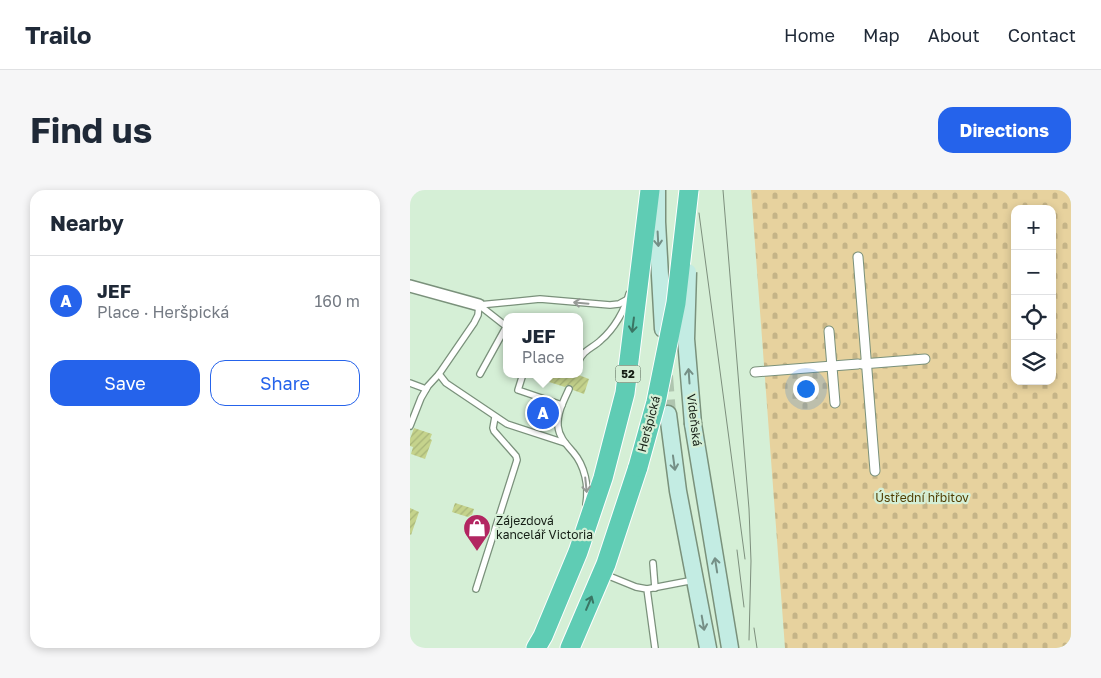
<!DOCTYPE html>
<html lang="en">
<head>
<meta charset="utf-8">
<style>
	:root { --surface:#fff; --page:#f6f6f7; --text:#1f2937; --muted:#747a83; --line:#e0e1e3; --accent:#2563eb }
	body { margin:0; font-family:"Golos Text",sans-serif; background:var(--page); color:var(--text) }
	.controls { position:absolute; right:15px; top:15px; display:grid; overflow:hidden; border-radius:10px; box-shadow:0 2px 8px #0003 }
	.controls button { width:45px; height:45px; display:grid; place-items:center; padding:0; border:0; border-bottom:1px solid var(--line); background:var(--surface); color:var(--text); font:25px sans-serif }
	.you { position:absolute; left:395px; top:198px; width:18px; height:18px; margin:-12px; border:4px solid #fff; border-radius:50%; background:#1a73e8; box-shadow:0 0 0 8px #1a73e833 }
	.badge { display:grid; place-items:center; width:32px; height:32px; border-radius:50%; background:var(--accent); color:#fff; font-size:16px; font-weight:700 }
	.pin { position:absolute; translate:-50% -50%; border:2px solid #fff; box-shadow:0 1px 5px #0006 }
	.popup { position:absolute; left:93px; top:123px; width:80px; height:65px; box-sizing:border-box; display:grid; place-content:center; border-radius:10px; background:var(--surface); filter:drop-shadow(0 1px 4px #0005); font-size:16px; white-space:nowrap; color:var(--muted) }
	.popup b { font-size:19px; color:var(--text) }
	.popup::after { content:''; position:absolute; left:50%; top:100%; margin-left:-10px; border:10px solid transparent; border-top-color:var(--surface) }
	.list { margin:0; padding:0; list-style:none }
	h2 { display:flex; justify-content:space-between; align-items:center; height:65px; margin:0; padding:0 20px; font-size:21px }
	h2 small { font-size:16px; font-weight:400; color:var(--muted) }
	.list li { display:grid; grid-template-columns:32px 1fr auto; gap:15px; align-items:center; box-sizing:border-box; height:90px; padding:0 20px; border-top:1px solid var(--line) }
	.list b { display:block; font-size:19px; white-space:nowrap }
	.list p { margin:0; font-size:16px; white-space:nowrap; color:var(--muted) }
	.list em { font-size:16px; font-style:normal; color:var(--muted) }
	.actions { display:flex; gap:10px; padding:15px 20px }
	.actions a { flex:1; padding:11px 0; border:1px solid var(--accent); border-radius:15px; text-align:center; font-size:18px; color:var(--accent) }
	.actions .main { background:var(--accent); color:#fff }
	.icon { flex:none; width:28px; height:28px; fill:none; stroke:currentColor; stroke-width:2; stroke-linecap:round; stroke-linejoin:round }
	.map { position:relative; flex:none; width:661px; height:458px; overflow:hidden; border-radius:15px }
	header { display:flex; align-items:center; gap:30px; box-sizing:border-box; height:70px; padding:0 25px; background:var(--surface); border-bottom:1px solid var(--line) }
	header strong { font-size:24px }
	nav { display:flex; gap:28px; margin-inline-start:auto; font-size:18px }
	.intro { display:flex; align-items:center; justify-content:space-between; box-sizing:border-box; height:120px; padding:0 30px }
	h1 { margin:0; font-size:35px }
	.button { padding:12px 22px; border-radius:15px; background:var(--accent); color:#fff; font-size:18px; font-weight:700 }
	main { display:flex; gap:30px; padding:0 30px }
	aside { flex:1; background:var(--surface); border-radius:15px; box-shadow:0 2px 8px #0003 }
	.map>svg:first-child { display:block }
	.cemetery { fill:url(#cemetery-stones); fill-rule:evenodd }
	.building { fill:url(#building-hatch) }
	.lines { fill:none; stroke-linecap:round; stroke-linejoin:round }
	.secondary-tunnel { stroke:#afc5af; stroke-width:16; stroke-dasharray:16 8; stroke-linecap:butt }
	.service-casing { stroke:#7a917b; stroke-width:8 }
	.pedestrian-casing { stroke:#7a917b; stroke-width:11 }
	.minor-casing { stroke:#7a917b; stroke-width:14 }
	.secondary-casing { stroke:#7a917b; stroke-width:19 }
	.trunk-casing { stroke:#fff; stroke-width:21 }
	.service { stroke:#fff; stroke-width:5.5 }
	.pedestrian { stroke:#fff; stroke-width:9 }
	.minor { stroke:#fff; stroke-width:11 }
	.secondary { stroke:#c3ece3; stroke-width:16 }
	.trunk { stroke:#5fccb4; stroke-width:19 }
	.tram { stroke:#7d8f7d; stroke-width:1 }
	.secondary-bridge-casing { stroke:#7a917b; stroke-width:19; stroke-linecap:butt }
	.trunk-bridge-casing { stroke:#fff; stroke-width:21; stroke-linecap:butt }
	.secondary-bridge { stroke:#c3ece3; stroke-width:16 }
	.trunk-bridge { stroke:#5fccb4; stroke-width:19 }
	.oneway { stroke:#758f86 }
	.oneway2 { stroke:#969a96 }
	.oneway3 { stroke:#3a7564 }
	.labels { text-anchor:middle; stroke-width:4.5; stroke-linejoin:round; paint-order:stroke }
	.shield { fill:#d5efd6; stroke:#4f5d4f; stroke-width:1 }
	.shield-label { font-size:11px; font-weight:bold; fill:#151e15 }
	.street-label { font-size:12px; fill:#151e15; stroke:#d5efd6 }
	.park-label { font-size:12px; fill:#503d02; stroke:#d5efd6 }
	.poi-label { font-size:12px; fill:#151e15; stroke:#d5efd6; text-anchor:start }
</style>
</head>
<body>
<header>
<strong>Trailo</strong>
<nav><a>Home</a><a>Map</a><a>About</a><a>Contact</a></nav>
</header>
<div class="intro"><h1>Find us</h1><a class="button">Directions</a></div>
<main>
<aside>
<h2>Nearby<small></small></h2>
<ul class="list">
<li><span class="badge">A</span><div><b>JEF</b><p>Place · Heršpická</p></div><em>160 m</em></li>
</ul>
<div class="actions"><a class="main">Save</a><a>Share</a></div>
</aside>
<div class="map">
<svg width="661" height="458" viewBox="0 0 661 458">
	<defs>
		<pattern id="cemetery-stones" width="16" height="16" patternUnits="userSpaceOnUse" patternTransform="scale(1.25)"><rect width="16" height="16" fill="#e7d29e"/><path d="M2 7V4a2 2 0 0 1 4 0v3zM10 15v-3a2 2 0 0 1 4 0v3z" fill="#c5b487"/></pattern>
		<pattern id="building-hatch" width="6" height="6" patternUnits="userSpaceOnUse" patternTransform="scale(1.25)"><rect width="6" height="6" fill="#c5d38c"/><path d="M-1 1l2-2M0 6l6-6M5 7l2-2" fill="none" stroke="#a8b578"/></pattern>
	</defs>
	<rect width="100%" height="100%" fill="#d5efd6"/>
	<path class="cemetery" d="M 341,0 L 661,0 L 661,458 L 375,458 ZM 605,19 L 642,19 L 642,191 L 605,191 Z"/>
	<g class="building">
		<polygon points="120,184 166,184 179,189 174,204 163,200 163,197 160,195 157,195 155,197 120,186"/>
		<polygon points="127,214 144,221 140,232 122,224"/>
		<polygon points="4,238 22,244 20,249 22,250 15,269 1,264 3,257 0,256 0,249"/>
		<polygon points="45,313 64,319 61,328 42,322"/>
		<polygon points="0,318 9,322 1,345 0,344"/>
	</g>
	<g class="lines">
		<polyline class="secondary-tunnel" points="255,186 258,224"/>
		<defs>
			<g id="service">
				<polyline points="69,115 130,109 200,115 209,114 218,109"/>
				<polyline points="69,115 97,137"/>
				<path d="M 169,171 C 173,160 183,158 191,150 C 204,139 215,120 219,104"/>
				<polyline points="29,184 36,193 97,234 155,253"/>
				<polyline points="70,184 96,137"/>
				<polyline points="113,184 108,200 152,215"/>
				<polyline points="0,193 16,199"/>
				<path d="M 159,199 C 154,210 147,223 148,236 C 149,247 156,254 163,262 C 175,276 179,296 176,314"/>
				<polyline points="0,236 11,208 18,196 29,184 64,133 68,125 69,115"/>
				<polyline points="243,373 245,398"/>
				<polyline points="194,384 226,397 237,399 245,458"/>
				<polyline points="66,399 107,270 106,266 84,241 83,238 85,227"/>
				<polyline points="237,399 284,390"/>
			</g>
			<g id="pedestrian">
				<polyline points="448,67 465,281"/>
				<polyline points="419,141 425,213"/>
				<polyline points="452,174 515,169"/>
				<polyline points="345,182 448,174"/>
			</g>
			<polyline id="minor" points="0,96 69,115"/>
			<g id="secondary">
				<polyline points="247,0 247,32 253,139"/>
				<polyline points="258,224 268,301 298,458"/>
				<polyline points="283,234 320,458"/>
			</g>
			<g id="trunk">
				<polyline points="126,458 133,446 168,362 193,288 215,203 240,0"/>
				<polyline points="160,458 196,374 228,277"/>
			</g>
		</defs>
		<use href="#service" class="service-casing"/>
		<use href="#pedestrian" class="pedestrian-casing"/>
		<use href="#minor" class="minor-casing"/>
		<use href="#secondary" class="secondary-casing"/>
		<use href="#trunk" class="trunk-casing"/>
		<use href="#service" class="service"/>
		<use href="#pedestrian" class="pedestrian"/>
		<use href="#minor" class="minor"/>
		<use href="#secondary" class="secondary"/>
		<use href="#trunk" class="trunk"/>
		<g class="tram">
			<polyline points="313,0 339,319 341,371 339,450"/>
			<polyline points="289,23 335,369"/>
			<polyline points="327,360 334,417"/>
			<polyline points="344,438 347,458"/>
		</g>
		<defs>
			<polyline id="secondary-bridge" points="278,82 276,149 283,234"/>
			<polyline id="trunk-bridge" points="228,277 246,212 266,113 279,0"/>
		</defs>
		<use href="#secondary-bridge" class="secondary-bridge-casing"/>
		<use href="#trunk-bridge" class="trunk-bridge-casing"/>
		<use href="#secondary-bridge" class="secondary-bridge"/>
		<use href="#trunk-bridge" class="trunk-bridge"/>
	</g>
	<defs><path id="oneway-shaft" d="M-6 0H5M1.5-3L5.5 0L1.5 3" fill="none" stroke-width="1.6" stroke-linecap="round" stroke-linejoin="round" transform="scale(1.25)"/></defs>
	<g class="oneway">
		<use href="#oneway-shaft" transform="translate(248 49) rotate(87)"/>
		<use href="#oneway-shaft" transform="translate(279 186) rotate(-94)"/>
		<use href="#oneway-shaft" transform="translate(264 273) rotate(82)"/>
		<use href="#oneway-shaft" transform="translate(306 375) rotate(-99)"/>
		<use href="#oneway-shaft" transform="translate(293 433) rotate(80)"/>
	</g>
	<g class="oneway2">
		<use href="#oneway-shaft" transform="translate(171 113) rotate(-175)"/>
		<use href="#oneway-shaft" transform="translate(176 295) rotate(84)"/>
	</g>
	<g class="oneway3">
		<use href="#oneway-shaft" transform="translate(223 135) rotate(97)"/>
		<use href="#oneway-shaft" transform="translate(179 413) rotate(-67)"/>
	</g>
	<defs>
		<symbol id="shop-pin" viewBox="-11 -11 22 30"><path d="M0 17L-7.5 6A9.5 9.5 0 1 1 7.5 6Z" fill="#b22661" stroke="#d5efd6"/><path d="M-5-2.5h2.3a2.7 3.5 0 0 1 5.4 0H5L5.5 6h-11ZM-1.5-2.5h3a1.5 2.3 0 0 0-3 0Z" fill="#fff"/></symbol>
	</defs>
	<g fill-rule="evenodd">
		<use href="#shop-pin" x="51" y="322" width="32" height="43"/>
	</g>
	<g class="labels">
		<rect class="shield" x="205.5" y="175.5" width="25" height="17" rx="4"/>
		<g class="shield-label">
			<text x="218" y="188">52</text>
		</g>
		<g class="street-label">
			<text transform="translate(284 230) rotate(83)" y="4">Vídeňská</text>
			<text transform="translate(239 234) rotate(-75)" y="4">Heršpická</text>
		</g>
		<g class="park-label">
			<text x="512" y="312">Ústřední hřbitov</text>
		</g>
		<g class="poi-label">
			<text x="86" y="335">Zájezdová<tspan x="86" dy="14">kancelář Victoria</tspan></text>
		</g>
	</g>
</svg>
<div class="controls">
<button>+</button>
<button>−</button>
<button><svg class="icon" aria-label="locate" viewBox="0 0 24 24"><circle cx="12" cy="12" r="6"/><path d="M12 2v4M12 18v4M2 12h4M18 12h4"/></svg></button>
<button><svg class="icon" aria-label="layers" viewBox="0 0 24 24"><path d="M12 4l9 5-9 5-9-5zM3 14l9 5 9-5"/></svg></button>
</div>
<div class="you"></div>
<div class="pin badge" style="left:133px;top:223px">A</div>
<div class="popup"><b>JEF</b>Place</div>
</div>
</main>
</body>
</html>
